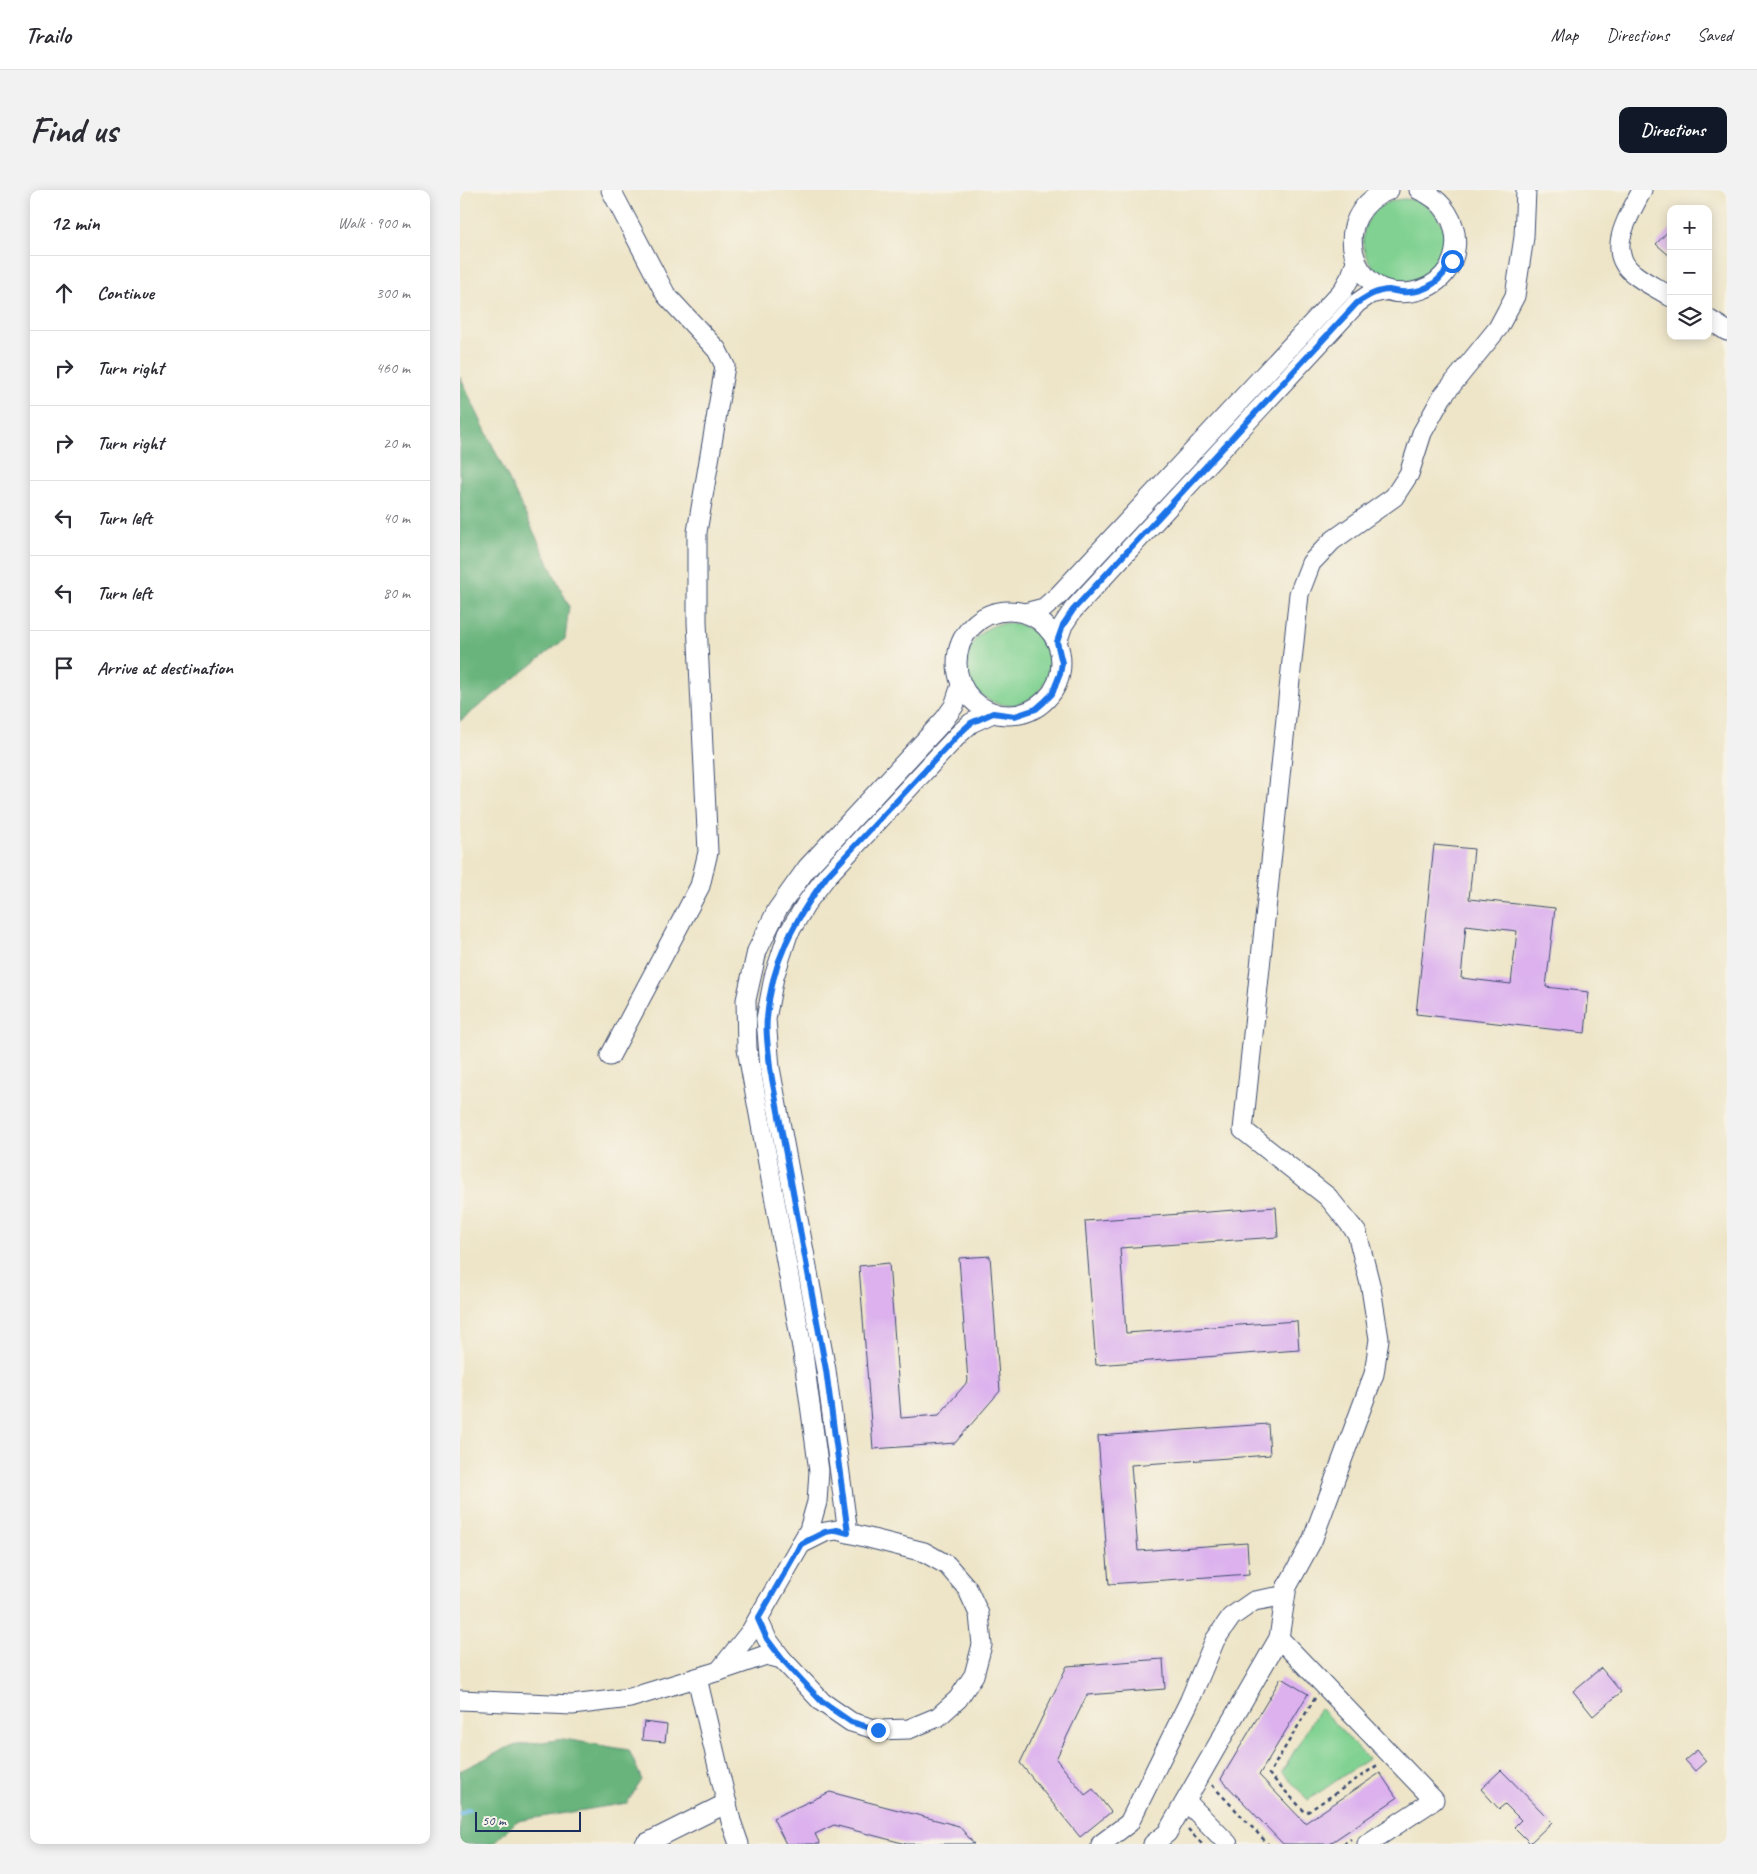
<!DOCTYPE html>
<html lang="en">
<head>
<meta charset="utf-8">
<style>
	:root { --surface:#fff; --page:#f2f2f3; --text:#2b2b33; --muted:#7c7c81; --line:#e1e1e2; --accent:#111827 }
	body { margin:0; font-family:Caveat,sans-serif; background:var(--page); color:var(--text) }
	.controls { position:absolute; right:15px; top:15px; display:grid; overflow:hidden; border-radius:10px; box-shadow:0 2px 12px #0003 }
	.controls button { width:45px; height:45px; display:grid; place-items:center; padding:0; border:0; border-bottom:1px solid var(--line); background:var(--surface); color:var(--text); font:25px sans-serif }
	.scale { position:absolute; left:15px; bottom:12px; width:106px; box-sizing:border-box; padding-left:5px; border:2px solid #1b2f5e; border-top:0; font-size:14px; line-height:18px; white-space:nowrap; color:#1b2f5e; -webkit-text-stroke:4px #f7f3e8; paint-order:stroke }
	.stop { position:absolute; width:15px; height:15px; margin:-11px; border:4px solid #1a73e8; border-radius:50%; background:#fff }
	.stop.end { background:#1a73e8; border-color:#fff; box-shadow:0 1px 5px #0008 }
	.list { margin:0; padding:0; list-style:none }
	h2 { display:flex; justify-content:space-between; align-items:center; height:65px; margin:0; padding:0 20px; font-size:21px }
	h2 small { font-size:16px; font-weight:400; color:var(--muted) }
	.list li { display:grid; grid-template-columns:32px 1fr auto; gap:15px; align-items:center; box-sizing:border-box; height:75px; padding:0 20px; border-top:1px solid var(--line) }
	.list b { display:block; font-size:19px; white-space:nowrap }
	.list em { font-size:16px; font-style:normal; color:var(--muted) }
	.icon { flex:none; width:28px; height:28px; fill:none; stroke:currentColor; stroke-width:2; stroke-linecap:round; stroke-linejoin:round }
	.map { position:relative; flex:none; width:1267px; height:1654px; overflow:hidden; border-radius:10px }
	header { display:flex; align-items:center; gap:30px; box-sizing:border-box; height:70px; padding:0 25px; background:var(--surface); border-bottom:1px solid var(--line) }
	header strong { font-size:24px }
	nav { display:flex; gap:28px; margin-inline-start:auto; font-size:18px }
	.intro { display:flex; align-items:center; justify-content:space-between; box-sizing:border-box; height:120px; padding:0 30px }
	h1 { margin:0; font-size:35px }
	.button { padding:12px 22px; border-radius:10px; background:var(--accent); color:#fff; font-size:18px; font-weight:700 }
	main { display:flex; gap:30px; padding:0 30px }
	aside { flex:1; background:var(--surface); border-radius:10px; box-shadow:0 2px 12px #0003 }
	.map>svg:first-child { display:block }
	.green { fill:#81d292; stroke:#4e8078 }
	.forest { fill:#68b47c; stroke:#42726d }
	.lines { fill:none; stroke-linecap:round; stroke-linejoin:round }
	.stream { stroke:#72b9ea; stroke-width:4.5 }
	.building { fill:#dcb1ee; fill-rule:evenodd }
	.minor-casing { stroke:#3b4a6e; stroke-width:21 }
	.path { stroke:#3b4a6e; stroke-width:2.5; stroke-dasharray:4 4; stroke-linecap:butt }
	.minor { stroke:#fff; stroke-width:19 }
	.route { stroke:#1a73e8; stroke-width:6 }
</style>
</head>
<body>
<header>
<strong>Trailo</strong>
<nav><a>Map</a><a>Directions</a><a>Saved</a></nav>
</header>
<div class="intro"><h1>Find us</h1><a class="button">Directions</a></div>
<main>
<aside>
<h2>12 min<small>Walk · 900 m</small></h2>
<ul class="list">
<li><svg class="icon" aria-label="ahead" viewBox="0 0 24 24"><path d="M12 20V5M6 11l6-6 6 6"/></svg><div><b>Continue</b></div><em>300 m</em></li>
<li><svg class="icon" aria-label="right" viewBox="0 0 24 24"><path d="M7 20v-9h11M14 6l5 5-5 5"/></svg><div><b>Turn right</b></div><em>460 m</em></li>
<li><svg class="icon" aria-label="right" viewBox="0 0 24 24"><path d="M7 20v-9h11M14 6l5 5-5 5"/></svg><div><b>Turn right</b></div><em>20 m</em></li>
<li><svg class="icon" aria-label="left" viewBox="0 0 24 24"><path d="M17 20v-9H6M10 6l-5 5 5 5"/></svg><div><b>Turn left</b></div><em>40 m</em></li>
<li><svg class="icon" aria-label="left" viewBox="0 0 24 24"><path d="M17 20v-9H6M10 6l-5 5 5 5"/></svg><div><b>Turn left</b></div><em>80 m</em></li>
<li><svg class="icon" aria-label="arrive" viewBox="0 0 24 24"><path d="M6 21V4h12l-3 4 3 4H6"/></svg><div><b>Arrive at destination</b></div></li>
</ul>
</aside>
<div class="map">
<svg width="1267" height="1654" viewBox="0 0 1267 1654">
	<rect width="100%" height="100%" fill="#f7f3e8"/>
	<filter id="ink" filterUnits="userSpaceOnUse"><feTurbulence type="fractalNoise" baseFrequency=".02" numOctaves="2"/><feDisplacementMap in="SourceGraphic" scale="10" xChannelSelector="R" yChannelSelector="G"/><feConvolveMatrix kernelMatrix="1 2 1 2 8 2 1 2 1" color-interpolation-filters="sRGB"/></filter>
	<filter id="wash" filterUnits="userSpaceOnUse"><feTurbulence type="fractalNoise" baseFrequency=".0096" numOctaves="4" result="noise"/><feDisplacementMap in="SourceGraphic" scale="20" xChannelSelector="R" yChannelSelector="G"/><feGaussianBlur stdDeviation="1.12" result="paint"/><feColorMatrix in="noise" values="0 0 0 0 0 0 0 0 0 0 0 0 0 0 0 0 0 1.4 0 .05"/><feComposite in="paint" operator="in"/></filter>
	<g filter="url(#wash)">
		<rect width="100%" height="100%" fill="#eee5c8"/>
		<g class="green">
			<circle cx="944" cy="50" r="41"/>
			<circle cx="548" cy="474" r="41"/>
			<polygon points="860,1518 908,1569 848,1610 822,1582"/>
		</g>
		<g class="forest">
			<polygon points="0,187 109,416 105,449 0,531"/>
			<polygon points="104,1549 169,1560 182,1590 167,1613 57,1631 33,1654 0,1654 0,1581 51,1556"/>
		</g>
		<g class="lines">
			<polyline class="stream" points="0,1624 9,1619"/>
		</g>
		<g id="blocks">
			<g class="building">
				<polygon points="1211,38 1211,67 1196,54"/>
				<path d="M 974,655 L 1014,659 L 1009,709 L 1095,718 L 1086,797 L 1129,802 L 1125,843 L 956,824 ZM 1006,735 L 1057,741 L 1051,794 L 1001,788 Z"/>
				<polygon points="816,1017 818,1047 660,1058 666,1143 837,1131 839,1160 636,1175 625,1031"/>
				<polygon points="530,1066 540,1201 495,1253 413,1259 399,1076 429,1073 441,1228 479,1225 508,1191 499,1068"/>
				<polygon points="808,1234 810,1265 671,1275 678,1361 787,1353 789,1384 649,1394 638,1246"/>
				<polygon points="703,1469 705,1499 627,1505 596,1569 625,1605 633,1599 651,1622 620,1647 560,1573 607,1476"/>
				<polygon points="1141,1478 1161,1502 1133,1526 1113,1501"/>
				<polygon points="821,1488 848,1504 799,1585 845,1633 920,1583 937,1608 869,1654 823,1654 761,1589"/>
				<polygon points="184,1532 207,1535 205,1552 182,1550"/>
				<polygon points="1237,1560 1246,1571 1235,1581 1225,1570"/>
				<polygon points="1041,1580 1092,1632 1070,1653 1054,1637 1061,1630 1045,1614 1039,1619 1021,1599"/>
				<polygon points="370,1602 499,1636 514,1654 446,1654 374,1635 355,1644 360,1654 326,1654 313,1628"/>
			</g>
		</g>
	</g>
	<g filter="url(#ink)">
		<use href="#blocks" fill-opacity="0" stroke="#3b4a6e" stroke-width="1"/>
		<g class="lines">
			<defs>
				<g id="minor">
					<path d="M 929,0 C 866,24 891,112 952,102 C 1008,92 1010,20 959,0"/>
					<path d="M 1182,0 C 1169,27 1144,61 1174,84 C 1185,93 1199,99 1211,107"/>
					<polyline points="1248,129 1267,141"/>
					<circle cx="549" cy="473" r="52"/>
					<polyline points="565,423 584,418 599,405 883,100 891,86 896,72"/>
					<polyline points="597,452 603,435 613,420 897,113 910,104 928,100"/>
					<polyline points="150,866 240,696 248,662 237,432 237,342 265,176 257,160 206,105 151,0"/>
					<polyline points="388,1343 366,1180 310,878 306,829 314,787 328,744 348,711 367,686 499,544 511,533 533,523"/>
					<polyline points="298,1429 307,1449 322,1469 362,1512 391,1532 418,1540 449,1539 478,1527 498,1509 514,1485 522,1455 519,1424 507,1398 487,1375 464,1362 377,1340 365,1342 341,1354"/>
					<polyline points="819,1448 827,1396"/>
					<polyline points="259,1481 291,1441 349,1340 357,1312 359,1281 343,1163 287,859 286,810 297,761 317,720 347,678 484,530 494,516 501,495"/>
					<polyline points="237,1488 271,1631 279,1654"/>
					<polyline points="0,1510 112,1515 170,1508 259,1481 306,1465 322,1469"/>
					<polyline points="726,1611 768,1654"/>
					<polyline points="185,1654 267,1613"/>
					<polyline points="641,1654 669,1633 729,1512 755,1450 771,1427 794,1411 822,1406 852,1351 914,1184 919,1149 911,1098 897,1043 868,1007 783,940 839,404 851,373 872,351 934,307 949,284 962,243 982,207 1038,138 1055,106 1064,47 1066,0"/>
					<polyline points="693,1654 707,1643 819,1448 974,1610 907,1654"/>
				</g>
			</defs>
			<use href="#minor" class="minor-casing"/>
			<g class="path">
				<polyline points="855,1508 809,1584 846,1623 919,1574"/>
				<polyline points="752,1595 808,1654"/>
				<polyline points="728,1639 742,1654"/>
				<polyline points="883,1654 891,1649"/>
			</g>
			<use href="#minor" class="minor"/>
		</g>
	</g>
	<g class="lines" filter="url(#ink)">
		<path class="route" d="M 418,1540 L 391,1532 L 362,1512 L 322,1469 L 307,1449 L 298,1429 L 341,1354 L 365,1342 L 377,1340 L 388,1343 L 366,1180 L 310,878 C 309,862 305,844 307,828 C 311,772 334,731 367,686 L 499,544 L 511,533 L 533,523 L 555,526 L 576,519 L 584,512 L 592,504 L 600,484 L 602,473 L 597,452 L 603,435 L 613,420 L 897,113 C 906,107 917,100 929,100 C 936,101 942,103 949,102 C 969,101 983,88 992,71"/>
	</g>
</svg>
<div class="controls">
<button>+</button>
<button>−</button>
<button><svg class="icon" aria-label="layers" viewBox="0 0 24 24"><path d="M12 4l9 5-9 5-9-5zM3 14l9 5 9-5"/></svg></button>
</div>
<div class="scale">50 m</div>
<div class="stop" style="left:992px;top:71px"></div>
<div class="stop end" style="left:418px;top:1540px"></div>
</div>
</main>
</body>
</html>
